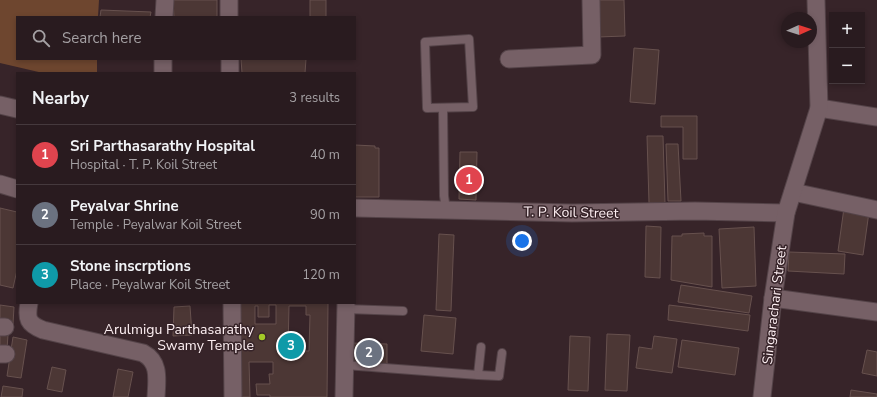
<!DOCTYPE html>
<html lang="en">
<head>
<meta charset="utf-8">
<style>
	:root { --surface:#291b1f; --page:#35282c; --text:#f1f3f6; --muted:#a5a1a4; --line:#45393d; --accent:#0b8043 }
	body { margin:0; font-family:"Nunito Sans",sans-serif; background:var(--page); color:var(--text) }
	.controls { position:absolute; right:12px; top:12px; display:grid; overflow:hidden; border-radius:0px; box-shadow:0 2px 6px #0003 }
	.controls button { width:36px; height:36px; display:grid; place-items:center; padding:0; border:0; border-bottom:1px solid var(--line); background:var(--surface); color:var(--text); font:20px sans-serif }
	.compass { position:absolute; left:781px; top:12px; width:36px; height:36px; border-radius:50%; background:var(--surface); box-shadow:0 2px 6px #0003; rotate:87deg }
	.you { position:absolute; left:522px; top:241px; width:14px; height:14px; margin:-10px; border:3px solid #fff; border-radius:50%; background:#1a73e8; box-shadow:0 0 0 6px #1a73e833 }
	.badge { display:grid; place-items:center; width:26px; height:26px; border-radius:50%; background:var(--accent); color:#fff; font-size:13px; font-weight:700 }
	.pin { position:absolute; translate:-50% -50%; border:2px solid #fff; box-shadow:0 1px 4px #0006 }
	.list { margin:0; padding:0; list-style:none }
	h2 { display:flex; justify-content:space-between; align-items:center; height:52px; margin:0; padding:0 16px; font-size:17px }
	h2 small { font-size:13px; font-weight:400; color:var(--muted) }
	.list li { display:grid; grid-template-columns:26px 1fr auto; gap:12px; align-items:center; box-sizing:border-box; height:60px; padding:0 16px; border-top:1px solid var(--line) }
	.list b { display:block; font-size:15px; white-space:nowrap }
	.list p { margin:0; font-size:13px; white-space:nowrap; color:var(--muted) }
	.list em { font-size:13px; font-style:normal; color:var(--muted) }
	.icon { flex:none; width:22px; height:22px; fill:none; stroke:currentColor; stroke-width:2; stroke-linecap:round; stroke-linejoin:round }
	.map { position:relative; flex:none; width:877px; height:397px; overflow:hidden }
	.search { position:absolute; background:var(--surface); box-shadow:0 2px 6px #0003; left:16px; top:16px; width:340px; height:44px; display:flex; align-items:center; gap:10px; box-sizing:border-box; padding:0 14px; border-radius:0px; color:var(--muted); font-size:15px }
	.panel { position:absolute; background:var(--surface); box-shadow:0 2px 6px #0003; left:16px; top:72px; width:340px; height:232px; border-radius:0px }
	.map>svg:first-child { display:block }
	.green { fill:#6e462f }
	.building { fill:#4c3735; stroke:#67514e; fill-rule:evenodd }
	.lines { fill:none; stroke-linecap:round; stroke-linejoin:round }
	.lane-casing { stroke:#544348; stroke-width:10 }
	.street-casing { stroke:#544348; stroke-width:19 }
	.lane { stroke:#766066; stroke-width:8 }
	.street { stroke:#766066; stroke-width:17 }
	.poi-dot { fill:#a3c927; stroke:#372429; stroke-width:1.5 }
	.labels { text-anchor:middle; stroke-width:3; stroke-linejoin:round; paint-order:stroke }
	.street-label { font-size:14px; fill:#fdeff2; stroke:#372429 }
	.poi-label { font-size:14px; fill:#fdeff2; stroke:#372429; text-anchor:end }
</style>
</head>
<body>
<div class="map">
<svg width="877" height="397" viewBox="0 0 877 397">
	<rect width="100%" height="100%" fill="#372429"/>
	<polygon class="green" points="0,0 99,0 98,17 17,17 17,59 97,59 97,73 43,73 0,63"/>
	<g class="building">
		<polygon points="173,0 217,0 217,17 174,17"/>
		<rect x="310" y="0" width="16" height="17"/>
		<polygon points="596,0 624,0 625,36 598,37"/>
		<polygon points="101,10 151,12 150,17 100,17"/>
		<polygon points="634,48 659,50 655,104 630,102"/>
		<polygon points="241,59 306,59 305,73 242,73"/>
		<polygon points="661,116 697,116 697,159 683,159 683,127 661,127"/>
		<polygon points="647,136 663,136 665,203 649,203"/>
		<polygon points="666,144 678,144 681,201 668,201"/>
		<polygon points="355,145 375,146 375,148 379,148 379,197 355,197"/>
		<polygon points="460,152 477,152 476,200 459,199"/>
		<polygon points="0,208 17,212 17,270 13,288 0,285"/>
		<polygon points="844,208 869,212 863,255 838,251"/>
		<polygon points="646,226 661,227 660,278 645,277"/>
		<polygon points="754,227 756,286 722,288 719,229"/>
		<polygon points="704,233 704,236 712,236 712,287 671,280 672,236 682,236 682,234"/>
		<polygon points="439,234 454,235 451,311 436,310"/>
		<polygon points="789,252 845,254 844,274 788,271"/>
		<polygon points="681,285 752,296 749,313 678,302"/>
		<path d="M 235,303 L 328,303 L 327,397 L 270,397 L 270,395 L 257,395 L 256,384 L 270,384 L 269,374 L 273,374 L 273,362 L 249,362 L 250,397 L 234,397 ZM 269,305 L 276,305 L 276,324 L 255,324 L 255,306 L 258,306 L 258,317 L 269,317 ZM 289,306 L 306,306 L 306,315 L 310,315 L 309,351 L 288,351 Z"/>
		<polygon points="0,305 14,307 13,324 0,321"/>
		<polygon points="669,305 750,315 748,331 668,320"/>
		<polygon points="190,306 192,335 173,336 174,307"/>
		<polygon points="424,315 456,318 453,354 421,351"/>
		<polygon points="0,334 8,335 7,349 0,348"/>
		<polygon points="607,334 630,335 627,391 605,390"/>
		<polygon points="570,336 590,337 588,391 568,390"/>
		<polygon points="654,336 677,339 672,373 636,368 639,347 652,349"/>
		<polygon points="13,337 27,340 21,378 7,376"/>
		<polygon points="682,340 739,348 735,375 678,367"/>
		<polygon points="351,343 387,344 387,364 350,363"/>
		<polygon points="867,350 877,352 877,376 862,373"/>
		<polygon points="52,367 66,370 62,392 47,389"/>
		<polygon points="118,369 133,372 128,397 113,397"/>
		<polygon points="3,386 23,389 22,397 1,397"/>
		<polygon points="851,390 877,394 877,397 850,397"/>
	</g>
	<g class="lines">
		<defs>
			<g id="lane">
				<polygon points="469,39 473,107 427,108 425,42"/>
				<polyline points="443,108 444,196 446,209"/>
				<polyline points="346,309 403,311"/>
				<polyline points="345,365 478,375 481,347"/>
				<polyline points="478,375 499,376 502,353"/>
			</g>
			<g id="street">
				<polyline points="164,17 165,0"/>
				<polyline points="229,17 229,0"/>
				<polyline points="230,59 230,73"/>
				<polyline points="509,59 592,55 591,0"/>
				<polyline points="163,73 163,59"/>
				<polyline points="0,105 17,109"/>
				<polyline points="819,108 877,117"/>
				<polyline points="0,184 17,189"/>
				<polyline points="793,192 877,210"/>
				<polyline points="355,208 572,213 695,211 786,213"/>
				<polyline points="773,298 877,312"/>
				<path d="M 29,303 C 26,319 28,324 43,330 L 143,353 C 160,362 157,379 156,397"/>
				<polyline points="232,303 233,397"/>
				<polyline points="0,327 5,327"/>
				<polyline points="0,354 6,354"/>
				<polyline points="344,397 346,303"/>
				<polyline points="762,397 773,298 786,213 819,108 816,0"/>
			</g>
		</defs>
		<use href="#lane" class="lane-casing"/>
		<use href="#street" class="street-casing"/>
		<use href="#lane" class="lane"/>
		<use href="#street" class="street"/>
	</g>
	<circle class="poi-dot" cx="262" cy="337" r="4"/>
	<g class="labels">
		<g class="street-label">
			<text transform="translate(571 212) rotate(1)" y="5">T. P. Koil Street</text>
			<text transform="translate(774 305) rotate(-83)" y="5">Singarachari Street</text>
		</g>
		<g class="poi-label">
			<text x="254" y="334">Arulmigu Parthasarathy<tspan x="254" dy="16">Swamy Temple</tspan></text>
		</g>
	</g>
</svg>
<div class="controls">
<button>+</button>
<button>−</button>
</div>
<svg class="compass" viewBox="-18 -18 36 36"><path d="M0-13l5 13h-10z" fill="#e53935"/><path d="M0 13l5-13h-10z" fill="#a5a1a4"/></svg>
<div class="you"></div>
<div class="pin badge" style="left:469px;top:180px;background:#e0444e">1</div>
<div class="pin badge" style="left:369px;top:353px;background:#6b7280">2</div>
<div class="pin badge" style="left:291px;top:346px;background:#0f9aa8">3</div>
<div class="search"><svg class="icon" aria-label="search" viewBox="0 0 24 24"><circle cx="10" cy="10" r="6"/><path d="M15 15l6 6"/></svg>Search here</div>
<section class="panel">
<h2>Nearby<small>3 results</small></h2>
<ul class="list">
<li><span class="badge" style="background:#e0444e">1</span><div><b>Sri Parthasarathy Hospital</b><p>Hospital · T. P. Koil Street</p></div><em>40 m</em></li>
<li><span class="badge" style="background:#6b7280">2</span><div><b>Peyalvar Shrine</b><p>Temple · Peyalwar Koil Street</p></div><em>90 m</em></li>
<li><span class="badge" style="background:#0f9aa8">3</span><div><b>Stone inscrptions</b><p>Place · Peyalwar Koil Street</p></div><em>120 m</em></li>
</ul>
</section>
</div>
</body>
</html>
